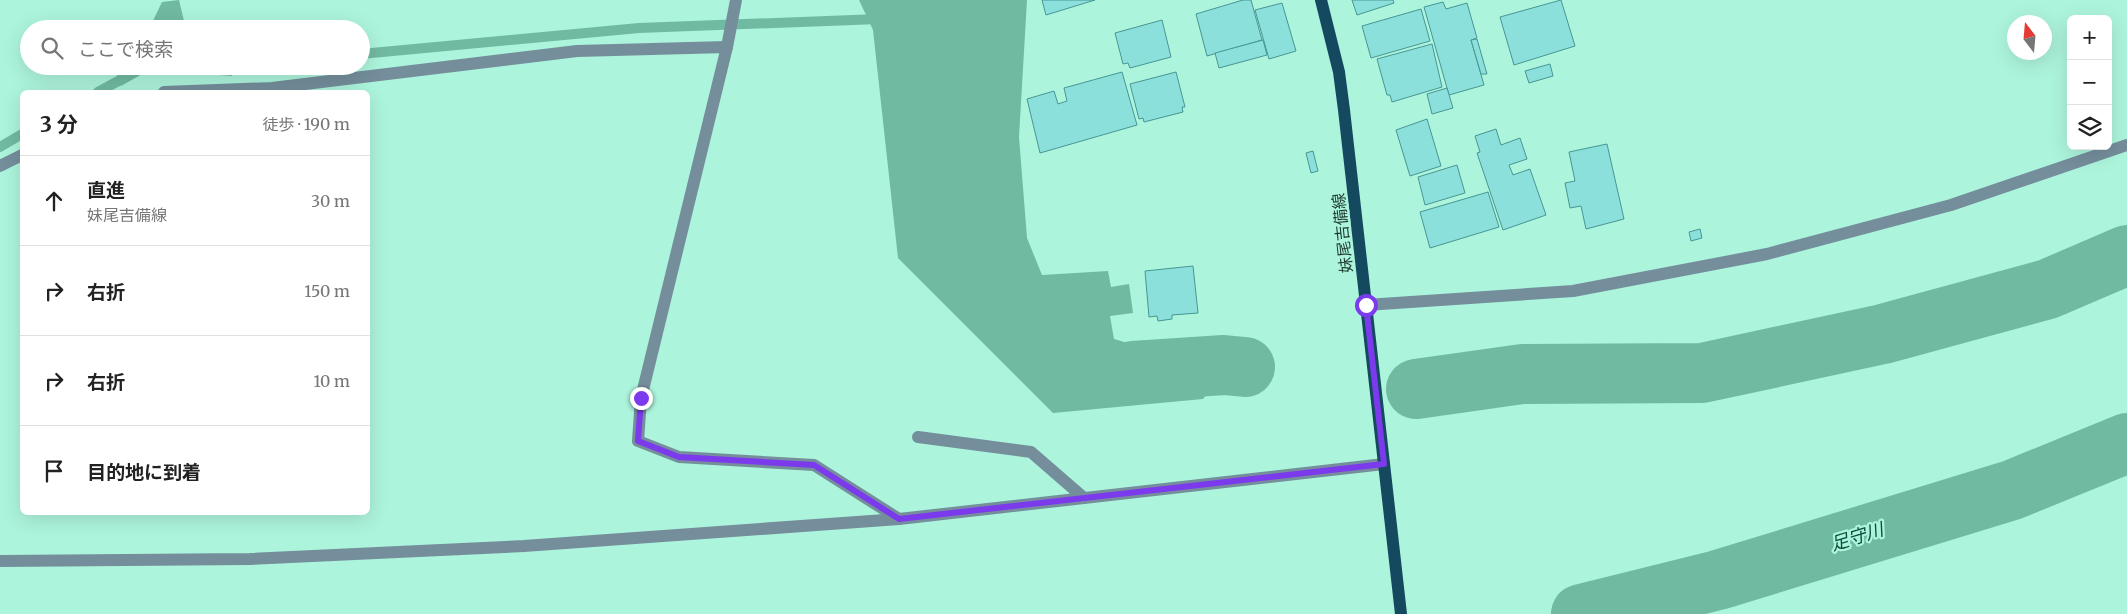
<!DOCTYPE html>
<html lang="ja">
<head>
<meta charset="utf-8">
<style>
	:root { --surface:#fff; --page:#f6f6f6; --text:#222; --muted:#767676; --line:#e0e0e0 }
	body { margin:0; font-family:Merriweather,"Noto Sans JP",serif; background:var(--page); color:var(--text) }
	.controls { position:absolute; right:15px; top:15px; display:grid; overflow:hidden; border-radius:8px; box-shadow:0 5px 20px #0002 }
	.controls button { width:45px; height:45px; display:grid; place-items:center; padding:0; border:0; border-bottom:1px solid var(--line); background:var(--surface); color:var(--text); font:25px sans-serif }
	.compass { position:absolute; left:2007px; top:15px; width:45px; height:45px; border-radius:50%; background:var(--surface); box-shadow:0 5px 20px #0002; rotate:344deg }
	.stop { position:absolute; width:15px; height:15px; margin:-11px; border:4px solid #7c3aed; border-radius:50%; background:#fff }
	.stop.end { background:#7c3aed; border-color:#fff; box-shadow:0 1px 5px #0008 }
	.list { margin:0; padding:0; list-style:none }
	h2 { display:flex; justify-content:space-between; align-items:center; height:65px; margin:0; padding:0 20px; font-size:21px }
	h2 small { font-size:16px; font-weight:400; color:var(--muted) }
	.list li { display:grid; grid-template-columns:32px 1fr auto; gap:15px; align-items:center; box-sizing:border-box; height:90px; padding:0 20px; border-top:1px solid var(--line) }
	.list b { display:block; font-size:19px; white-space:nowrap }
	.list p { margin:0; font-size:16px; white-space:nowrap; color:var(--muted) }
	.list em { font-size:16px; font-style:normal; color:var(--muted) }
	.icon { flex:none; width:28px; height:28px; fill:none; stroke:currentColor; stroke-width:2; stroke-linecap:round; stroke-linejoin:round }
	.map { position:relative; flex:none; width:2127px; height:614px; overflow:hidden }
	.search { position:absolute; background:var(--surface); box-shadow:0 5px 20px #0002; left:20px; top:20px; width:350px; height:55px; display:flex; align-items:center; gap:12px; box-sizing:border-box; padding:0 18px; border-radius:28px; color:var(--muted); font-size:19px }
	.panel { position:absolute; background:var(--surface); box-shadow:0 5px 20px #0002; left:20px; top:90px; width:350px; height:425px; border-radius:8px }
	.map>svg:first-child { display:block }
	.water { fill:#71baa2 }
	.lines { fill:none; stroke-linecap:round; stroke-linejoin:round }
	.stream { stroke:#71baa2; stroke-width:10 }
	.river { stroke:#71baa2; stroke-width:60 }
	.building { fill:#8ce0db; stroke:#479693 }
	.minor { stroke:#758e9c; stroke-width:12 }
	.major { stroke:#154960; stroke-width:12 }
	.route { stroke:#7c3aed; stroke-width:6 }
	.labels { text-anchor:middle; stroke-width:4.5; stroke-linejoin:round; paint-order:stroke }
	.street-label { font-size:16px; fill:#1e3b32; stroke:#adf4dc }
	.water-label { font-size:18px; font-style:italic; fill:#0c4c3c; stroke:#adf4dc }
</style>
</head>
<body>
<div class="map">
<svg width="2127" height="614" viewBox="0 0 2127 614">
	<rect width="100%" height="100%" fill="#adf4dc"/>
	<g class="water">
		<polygon points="179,0 186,29 149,29 162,2"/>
		<polygon points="859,0 1027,0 1019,137 1027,238 1042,275 1108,271 1111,287 1129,284 1133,313 1110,316 1114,339 1159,352 1202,347 1213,353 1219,380 1203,399 1053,413 898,258 873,30"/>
		<polygon points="114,66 231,66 232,76 149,70 121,86"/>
	</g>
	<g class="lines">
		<g class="stream">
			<polyline points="361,54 639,28 879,19"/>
			<polyline points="211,66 225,70 258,66"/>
			<polyline points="98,92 146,66"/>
			<polyline points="0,147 22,134"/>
		</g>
		<g class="river">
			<polyline points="1133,371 1224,365 1245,367"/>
			<polyline points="1416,389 1523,374 1702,373 1883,334 2048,289 2127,255"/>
			<polyline points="1581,614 1718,580 2012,490 2127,443"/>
		</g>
	</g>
	<g class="building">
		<polygon points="1042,0 1095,0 1046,15"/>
		<polygon points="1243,0 1251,0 1262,40 1207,56 1196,14"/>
		<polygon points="1352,0 1393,0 1394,3 1357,15"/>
		<polygon points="1561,0 1575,46 1514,65 1500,17"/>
		<polygon points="1443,2 1446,9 1467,3 1477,38 1471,40 1484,85 1449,95 1424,7"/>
		<polygon points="1282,3 1296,51 1269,59 1255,10"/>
		<polygon points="1421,9 1430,41 1371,58 1362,26"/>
		<polygon points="1162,20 1171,57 1130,68 1128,63 1123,64 1115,33"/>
		<polygon points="1477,39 1487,74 1481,74 1471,40"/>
		<polygon points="1263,40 1267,55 1219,68 1215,53"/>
		<polygon points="1432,44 1442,87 1392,102 1390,95 1387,95 1377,59"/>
		<polygon points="1550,64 1553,76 1529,83 1525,71"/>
		<polygon points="1122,72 1137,125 1040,153 1027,99 1054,91 1058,104 1067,101 1064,88"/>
		<polygon points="1176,72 1185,107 1182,107 1183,112 1144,122 1143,118 1139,119 1130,84"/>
		<polygon points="1447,88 1453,108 1432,114 1427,94"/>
		<polygon points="1427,119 1441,166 1410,176 1396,130"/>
		<polygon points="1496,129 1501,145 1520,138 1527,159 1509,165 1513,175 1530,169 1546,215 1503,230 1477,153 1480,152 1475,136"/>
		<polygon points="1607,144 1624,219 1586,229 1581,206 1570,208 1565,183 1575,181 1569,152"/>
		<polygon points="1313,151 1318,171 1311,173 1306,153"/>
		<polygon points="1457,165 1465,193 1425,205 1418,177"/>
		<polygon points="1488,192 1499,227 1430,248 1420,212"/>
		<polygon points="1700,229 1702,238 1691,241 1689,232"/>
		<polygon points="1193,266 1198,313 1172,315 1172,319 1158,321 1157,316 1149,317 1145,271"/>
	</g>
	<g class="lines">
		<g class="minor">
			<polyline points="736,0 727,47 641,398 638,441 679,457 814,465 899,519"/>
			<polyline points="164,92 272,88 577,51 727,47"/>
			<polyline points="0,166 22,155"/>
			<polyline points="1366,305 1573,291 1767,254 1951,205 2127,145"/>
			<polyline points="918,437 1031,452 1084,498"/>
			<polyline points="0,561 250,559 524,546 899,519 1384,464"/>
		</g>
		<polyline class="major" points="1321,0 1339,72 1344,110 1401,614"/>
	</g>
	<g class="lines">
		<polyline class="route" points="641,398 638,441 679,457 814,465 899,519 1384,464 1366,305"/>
	</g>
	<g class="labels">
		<g class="street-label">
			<text transform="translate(1342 233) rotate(-96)" y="6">妹尾吉備線</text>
		</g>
		<g class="water-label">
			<text transform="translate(1857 537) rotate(-17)" y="6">足守川</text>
		</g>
	</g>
</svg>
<div class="controls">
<button>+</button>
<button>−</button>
<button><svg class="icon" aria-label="layers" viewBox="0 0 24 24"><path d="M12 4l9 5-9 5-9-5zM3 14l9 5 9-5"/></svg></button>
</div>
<svg class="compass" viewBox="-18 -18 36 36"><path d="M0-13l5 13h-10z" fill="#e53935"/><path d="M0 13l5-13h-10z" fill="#767676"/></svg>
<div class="stop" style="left:1366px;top:305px"></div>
<div class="stop end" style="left:641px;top:398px"></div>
<div class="search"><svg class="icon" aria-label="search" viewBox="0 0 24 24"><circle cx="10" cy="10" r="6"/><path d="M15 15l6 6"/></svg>ここで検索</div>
<section class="panel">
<h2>3 分<small>徒歩 · 190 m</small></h2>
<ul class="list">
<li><svg class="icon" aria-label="ahead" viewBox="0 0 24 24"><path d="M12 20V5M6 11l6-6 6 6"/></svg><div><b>直進</b><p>妹尾吉備線</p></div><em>30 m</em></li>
<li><svg class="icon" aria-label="right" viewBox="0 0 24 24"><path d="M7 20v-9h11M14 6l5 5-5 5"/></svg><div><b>右折</b></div><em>150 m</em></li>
<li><svg class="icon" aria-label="right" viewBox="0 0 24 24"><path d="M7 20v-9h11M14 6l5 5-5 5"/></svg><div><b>右折</b></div><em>10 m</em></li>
<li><svg class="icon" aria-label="arrive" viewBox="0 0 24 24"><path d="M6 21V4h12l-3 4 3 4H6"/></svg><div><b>目的地に到着</b></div></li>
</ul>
</section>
</div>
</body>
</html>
